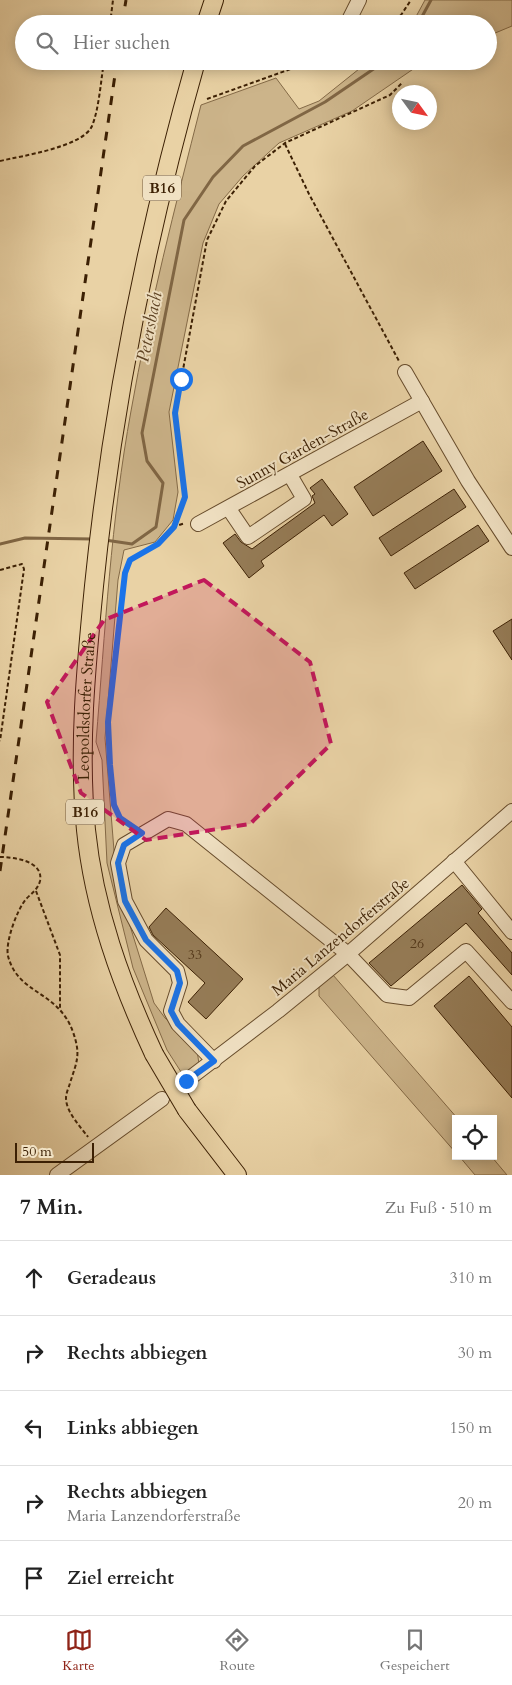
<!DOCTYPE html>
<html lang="de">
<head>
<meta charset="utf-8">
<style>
	:root { --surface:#fff; --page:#f2f2f2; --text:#222; --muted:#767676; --line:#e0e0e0; --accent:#8f2418 }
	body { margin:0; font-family:Cardo,serif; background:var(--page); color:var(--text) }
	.controls { position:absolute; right:15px; bottom:15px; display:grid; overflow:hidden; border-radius:0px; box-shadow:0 2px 12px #0003 }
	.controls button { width:45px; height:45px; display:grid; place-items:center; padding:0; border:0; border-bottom:1px solid var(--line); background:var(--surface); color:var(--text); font:25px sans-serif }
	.compass { position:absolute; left:392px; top:85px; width:45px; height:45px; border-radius:50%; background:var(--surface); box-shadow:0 2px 12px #0003; rotate:123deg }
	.scale { position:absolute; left:15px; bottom:12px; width:79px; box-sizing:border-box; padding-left:5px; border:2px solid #3c2004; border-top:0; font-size:14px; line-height:18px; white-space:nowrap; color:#3c2004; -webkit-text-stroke:4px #f1e2c4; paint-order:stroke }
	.stop { position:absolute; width:15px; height:15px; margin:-11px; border:4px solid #1a73e8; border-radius:50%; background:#fff }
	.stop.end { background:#1a73e8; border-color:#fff; box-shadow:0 1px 5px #0008 }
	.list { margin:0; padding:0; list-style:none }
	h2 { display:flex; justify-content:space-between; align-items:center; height:65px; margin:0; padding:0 20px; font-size:21px }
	h2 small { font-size:16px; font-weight:400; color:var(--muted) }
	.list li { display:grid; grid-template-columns:32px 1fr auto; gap:15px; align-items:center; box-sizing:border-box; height:75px; padding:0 20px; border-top:1px solid var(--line) }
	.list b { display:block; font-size:19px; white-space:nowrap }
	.list p { margin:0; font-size:16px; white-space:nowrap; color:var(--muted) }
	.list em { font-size:16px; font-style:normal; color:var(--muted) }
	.icon { flex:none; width:28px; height:28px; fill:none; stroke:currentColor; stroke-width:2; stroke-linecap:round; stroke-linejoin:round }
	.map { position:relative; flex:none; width:512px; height:1175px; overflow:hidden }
	.search { position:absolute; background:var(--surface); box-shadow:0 2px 12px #0003; left:15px; right:15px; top:15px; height:55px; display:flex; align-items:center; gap:12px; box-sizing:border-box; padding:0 18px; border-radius:28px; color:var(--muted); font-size:19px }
	.sheet { height:440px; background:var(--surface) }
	nav { display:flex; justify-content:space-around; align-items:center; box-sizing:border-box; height:70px; border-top:1px solid var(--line); background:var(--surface); font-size:14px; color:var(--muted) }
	nav a { display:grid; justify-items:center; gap:2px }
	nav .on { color:var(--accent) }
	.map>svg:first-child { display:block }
	.green { fill:#ccb48a; stroke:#846a47 }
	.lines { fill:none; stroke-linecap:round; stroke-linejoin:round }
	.stream { stroke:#806644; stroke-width:3 }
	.building { fill:#967d58; stroke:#3c2004 }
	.minor-casing { stroke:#674c2c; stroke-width:16 }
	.major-casing { stroke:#3c2004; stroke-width:20 }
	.path { stroke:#3c2004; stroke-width:2; stroke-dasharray:4 2.5; stroke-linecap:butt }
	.minor { stroke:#f1e2c4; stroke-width:14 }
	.major { stroke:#e9d2a5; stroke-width:18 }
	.rail { stroke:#3c2004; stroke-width:3; stroke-dasharray:9 9; stroke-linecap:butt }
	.major-bridge-casing { stroke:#3c2004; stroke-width:20; stroke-linecap:butt }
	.major-bridge { stroke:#e9d2a5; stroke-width:18 }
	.route { stroke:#1a73e8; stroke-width:6 }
	.marked { fill:#c2185b; fill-opacity:0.2; stroke:#c2185b; stroke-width:4; stroke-dasharray:10 6; stroke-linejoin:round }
	.labels { text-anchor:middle; stroke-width:4; stroke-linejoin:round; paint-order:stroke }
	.number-label { font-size:14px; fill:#523719 }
	.shield { fill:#f1e2c4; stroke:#725a3e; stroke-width:1 }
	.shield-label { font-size:15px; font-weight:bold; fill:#3c2004 }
	.street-label { font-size:16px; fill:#3c2004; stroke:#f1e2c4 }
	.water-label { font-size:18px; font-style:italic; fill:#5e4324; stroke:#f1e2c4 }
</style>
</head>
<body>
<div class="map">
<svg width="512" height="1175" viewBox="0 0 512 1175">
	<rect width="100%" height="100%" fill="#e9d2a5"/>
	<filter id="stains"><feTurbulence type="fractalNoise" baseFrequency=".004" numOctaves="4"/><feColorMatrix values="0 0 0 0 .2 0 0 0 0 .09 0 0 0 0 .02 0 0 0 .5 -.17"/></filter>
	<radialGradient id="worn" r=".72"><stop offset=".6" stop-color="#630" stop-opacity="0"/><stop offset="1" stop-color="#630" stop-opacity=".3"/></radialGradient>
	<g class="green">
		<polygon points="425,0 512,0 512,26 488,36 488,24 412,24"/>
		<path d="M 369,61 L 425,61 L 352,111 L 279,143 L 243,176 L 219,204 L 203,243 L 169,412 L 178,492 L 173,520 L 155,542 L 124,550 L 118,580 L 105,738 L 115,863 L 126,913 L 154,1003 L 165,1018 L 181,1031 L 197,1050 L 199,1064 L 189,1073 L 183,1075 L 167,1050 L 133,968 L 107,863 L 102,760 L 96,742 C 105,632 111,520 131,411 C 149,308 175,207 201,105 L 276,78 L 299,109 L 319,101 Z"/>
		<polygon points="333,975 458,1119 456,1119 456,1153 319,996 319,987"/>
		<polygon points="459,1156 491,1156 507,1175 475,1175"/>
	</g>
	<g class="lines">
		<g class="stream">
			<polyline points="418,24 431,0"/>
			<polyline points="105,540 132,544 156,527 163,483 147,461 142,433 184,220 213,177 243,146 325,102 375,68 381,61"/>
			<polyline points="0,544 25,538 93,539"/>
		</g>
	</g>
	<g class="building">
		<polygon points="423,441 442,471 373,516 354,487"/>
		<polygon points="322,479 348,514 332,526 324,515 261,561 264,566 249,578 223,543 235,534 241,542 252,549 315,503 312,496 315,494 310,488"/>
		<polygon points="454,489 466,507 391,556 379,538"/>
		<polygon points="478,525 489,541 415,589 404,573"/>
		<polygon points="512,619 512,660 493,631"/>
		<polygon points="462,885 482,909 478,913 512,953 512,975 466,923 391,986 369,963"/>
		<polygon points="166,908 243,979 206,1019 188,1002 205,983 153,935 149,927"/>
		<polygon points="469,976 512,1027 512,1098 434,1006"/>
	</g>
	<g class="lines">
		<defs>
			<g id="minor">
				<polyline points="347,24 359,0"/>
				<polyline points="405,372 468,481 512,548"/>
				<polyline points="229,509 248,537 304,499 290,475"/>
				<polyline points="198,524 422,401"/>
				<polyline points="454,861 512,932"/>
				<polyline points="214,1061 178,1024 171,1011 180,983 177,971 146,940 125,901 118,863 124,845 168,819 186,824 348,954 387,995 409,998 466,951 512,1002"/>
				<polyline points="186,1081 278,1011 348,954 512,811"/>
				<polyline points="57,1175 162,1099"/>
			</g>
			<g id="major">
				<polyline points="206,24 214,0"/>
				<path id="s1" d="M 154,1054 C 121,983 94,909 86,830 C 78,749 86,667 94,586 C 112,408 147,233 196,61"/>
				<polyline points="187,1110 237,1175"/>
			</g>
		</defs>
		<use href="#minor" class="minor-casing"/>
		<use href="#major" class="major-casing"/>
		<g class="path">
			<polyline points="110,24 113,0"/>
			<polyline points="390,24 401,15 411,0"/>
			<polyline points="207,99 313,61"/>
			<polyline points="285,144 309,194 399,361"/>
			<path d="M 0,161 C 21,156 83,147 92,126 C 99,109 101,80 104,61"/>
			<polyline points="173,527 185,523"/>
			<polyline points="0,570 22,564 24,569 0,741"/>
			<polyline points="132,826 120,818 114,805 108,722 125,573 130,560 158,544 173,527 185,497 175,413 207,240 226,201 255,166 285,143 390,95 403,82"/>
			<path d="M 0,857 C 14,857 44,861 40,881 C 38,889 32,893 26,899 C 17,910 5,942 8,956 C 18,995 58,990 73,1032 C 81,1055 77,1061 70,1083 C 69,1087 66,1093 66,1098 C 66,1112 80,1126 88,1137"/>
			<polyline points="36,891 60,955 60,1008"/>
		</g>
		<use href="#minor" class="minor"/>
		<use href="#major" class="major"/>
		<g class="rail">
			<polyline points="122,24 126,0"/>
			<polyline points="0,871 117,61"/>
		</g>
		<defs>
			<polyline id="major-bridge" points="154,1054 187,1110"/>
		</defs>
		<use href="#major-bridge" class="major-bridge-casing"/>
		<use href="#major-bridge" class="major-bridge"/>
	</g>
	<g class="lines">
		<polyline class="route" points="181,379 175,413 185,497 174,527 158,544 130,560 125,573 108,722 110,765 114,805 120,818 142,833 124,845 118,863 125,901 146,940 177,971 180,983 171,1011 178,1024 214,1061 186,1081"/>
	</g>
	<path class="marked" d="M 204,580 L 310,662 L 331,744 L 250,824 L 146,840 L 81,793 L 47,702 L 104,620 Z"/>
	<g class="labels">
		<g class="number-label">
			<text x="417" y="948">26</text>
			<text x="195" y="959">33</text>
		</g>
		<g class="shield">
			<rect x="143" y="175.5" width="38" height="25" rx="4"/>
			<rect x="66" y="799.5" width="38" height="25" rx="4"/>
		</g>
		<g class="shield-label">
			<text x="162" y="193">B16</text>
			<text x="85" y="817">B16</text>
		</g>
		<g class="street-label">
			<text transform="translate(302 448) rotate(-29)" y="6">Sunny Garden-Straße</text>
			<text dy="6" stroke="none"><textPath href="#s1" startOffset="359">Leopoldsdorfer Straße</textPath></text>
			<text transform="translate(340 936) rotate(-40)" y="6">Maria Lanzendorferstraße</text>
		</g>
		<g class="water-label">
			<text transform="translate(149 327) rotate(-79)" y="6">Petersbach</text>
		</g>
	</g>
	<rect width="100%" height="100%" filter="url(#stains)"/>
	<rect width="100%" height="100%" fill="url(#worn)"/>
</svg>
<div class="controls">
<button><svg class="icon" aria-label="locate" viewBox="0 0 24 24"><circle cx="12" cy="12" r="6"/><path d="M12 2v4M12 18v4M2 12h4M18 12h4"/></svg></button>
</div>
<svg class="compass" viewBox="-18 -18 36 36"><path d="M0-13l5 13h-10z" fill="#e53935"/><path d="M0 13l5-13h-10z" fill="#767676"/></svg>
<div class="scale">50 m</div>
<div class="stop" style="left:181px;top:379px"></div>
<div class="stop end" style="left:186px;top:1081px"></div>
<div class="search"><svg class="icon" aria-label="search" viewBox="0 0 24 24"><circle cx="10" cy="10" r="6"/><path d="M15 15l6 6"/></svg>Hier suchen</div>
</div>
<section class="sheet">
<h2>7 Min.<small>Zu Fuß · 510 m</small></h2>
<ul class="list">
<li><svg class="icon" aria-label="ahead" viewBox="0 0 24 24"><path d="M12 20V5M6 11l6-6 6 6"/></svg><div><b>Geradeaus</b></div><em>310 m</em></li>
<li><svg class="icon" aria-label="right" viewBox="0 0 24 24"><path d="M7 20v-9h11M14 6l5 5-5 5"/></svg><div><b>Rechts abbiegen</b></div><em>30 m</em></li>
<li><svg class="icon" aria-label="left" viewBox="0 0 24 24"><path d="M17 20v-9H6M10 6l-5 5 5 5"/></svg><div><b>Links abbiegen</b></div><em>150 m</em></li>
<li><svg class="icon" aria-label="right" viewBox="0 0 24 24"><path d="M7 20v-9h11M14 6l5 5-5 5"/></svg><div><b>Rechts abbiegen</b><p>Maria Lanzendorferstraße</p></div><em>20 m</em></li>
<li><svg class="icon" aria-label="arrive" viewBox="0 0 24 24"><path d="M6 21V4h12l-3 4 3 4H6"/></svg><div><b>Ziel erreicht</b></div></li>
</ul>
</section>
<nav>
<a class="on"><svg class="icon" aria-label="map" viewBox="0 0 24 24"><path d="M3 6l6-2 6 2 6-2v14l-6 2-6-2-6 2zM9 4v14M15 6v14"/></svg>Karte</a>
<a><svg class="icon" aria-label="directions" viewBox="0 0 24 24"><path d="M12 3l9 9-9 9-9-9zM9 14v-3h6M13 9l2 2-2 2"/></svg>Route</a>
<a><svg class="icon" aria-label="saved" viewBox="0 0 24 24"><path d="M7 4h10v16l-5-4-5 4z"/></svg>Gespeichert</a>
</nav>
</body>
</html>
